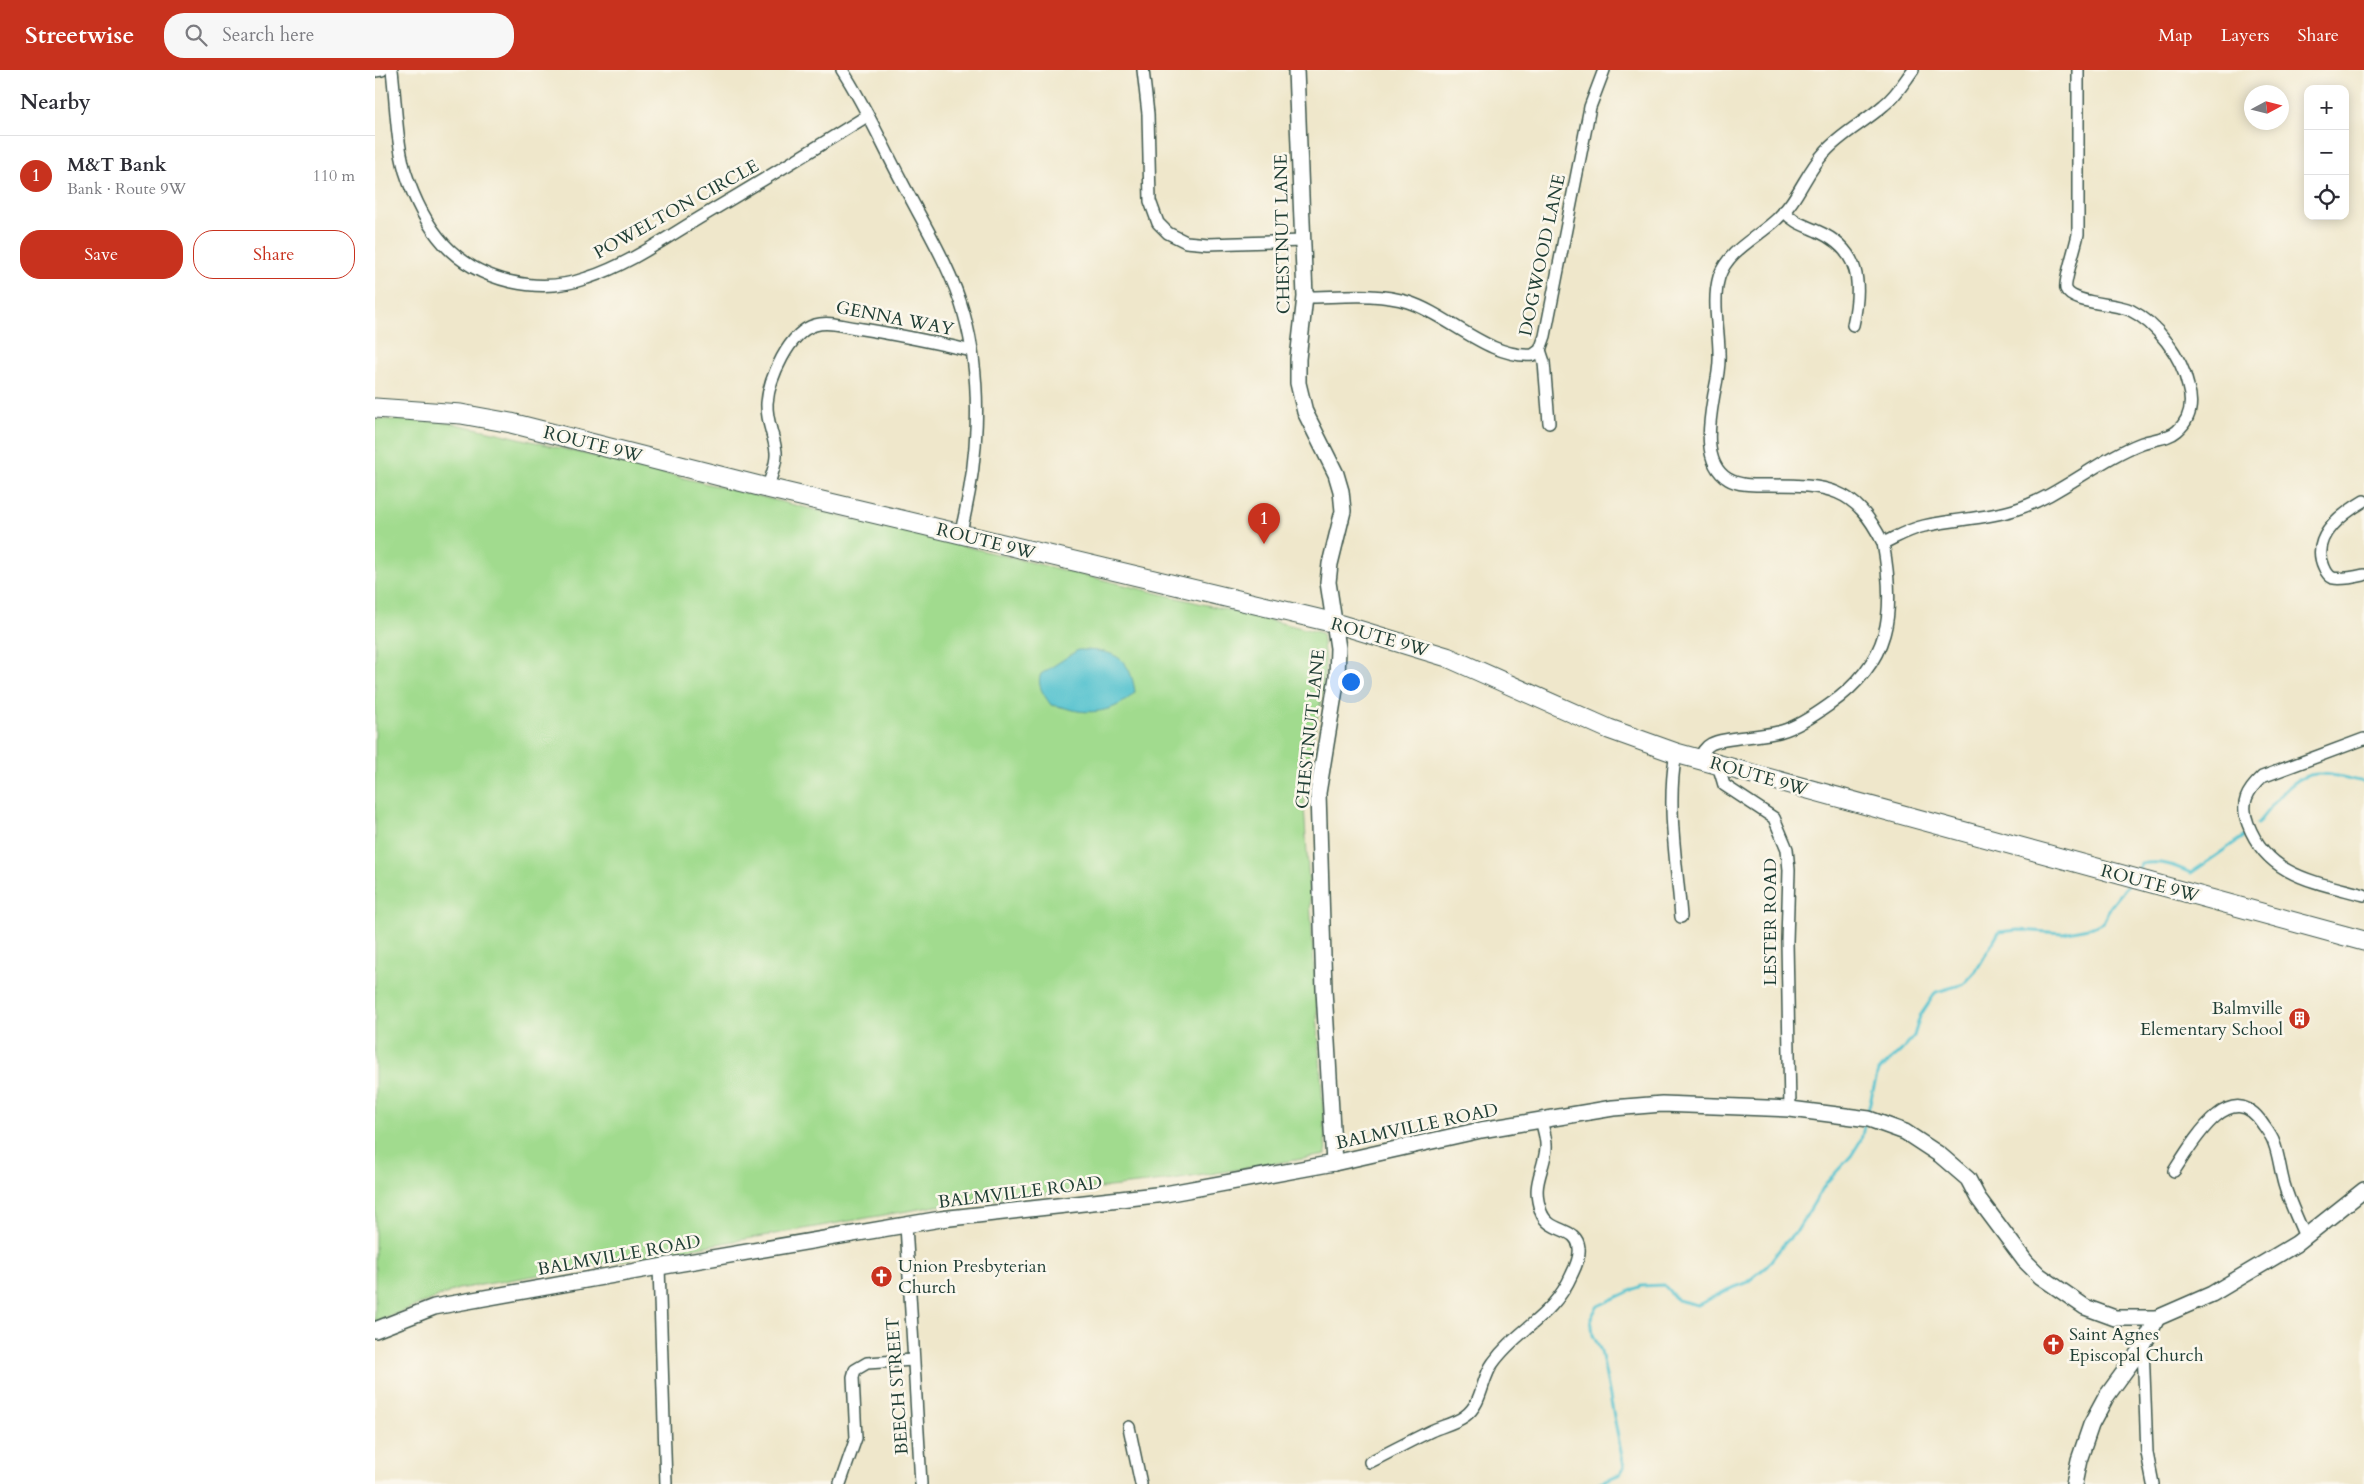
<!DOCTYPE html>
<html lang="en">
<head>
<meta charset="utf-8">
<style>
	:root { --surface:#fff; --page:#f7f7f7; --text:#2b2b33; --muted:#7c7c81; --line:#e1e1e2; --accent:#c8321e }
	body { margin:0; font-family:Cardo,serif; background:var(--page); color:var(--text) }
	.controls { position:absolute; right:15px; top:15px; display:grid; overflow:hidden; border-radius:10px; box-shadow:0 2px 12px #0003 }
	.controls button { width:45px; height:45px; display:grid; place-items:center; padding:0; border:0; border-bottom:1px solid var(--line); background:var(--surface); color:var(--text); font:25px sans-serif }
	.compass { position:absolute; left:1869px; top:15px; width:45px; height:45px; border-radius:50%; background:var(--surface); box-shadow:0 2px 12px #0003; rotate:83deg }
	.you { position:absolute; left:975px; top:611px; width:18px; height:18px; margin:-12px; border:4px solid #fff; border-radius:50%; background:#1a73e8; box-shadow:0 0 0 8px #1a73e833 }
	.badge { display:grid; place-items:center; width:32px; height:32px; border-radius:50%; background:var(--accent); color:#fff; font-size:16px; font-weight:700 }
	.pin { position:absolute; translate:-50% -41px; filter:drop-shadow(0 1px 2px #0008) }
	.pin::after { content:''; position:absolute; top:26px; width:18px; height:15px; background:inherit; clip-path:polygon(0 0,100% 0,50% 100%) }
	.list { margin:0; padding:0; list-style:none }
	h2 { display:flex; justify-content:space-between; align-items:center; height:65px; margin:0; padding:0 20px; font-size:21px }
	h2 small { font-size:16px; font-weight:400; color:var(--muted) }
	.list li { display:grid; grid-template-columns:32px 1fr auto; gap:15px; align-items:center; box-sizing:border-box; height:80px; padding:0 20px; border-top:1px solid var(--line) }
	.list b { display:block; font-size:19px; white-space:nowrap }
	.list p { margin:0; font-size:16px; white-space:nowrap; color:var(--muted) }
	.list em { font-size:16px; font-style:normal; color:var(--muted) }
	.actions { display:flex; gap:10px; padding:15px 20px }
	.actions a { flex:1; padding:11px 0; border:1px solid var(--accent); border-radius:20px; text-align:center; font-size:18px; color:var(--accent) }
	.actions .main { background:var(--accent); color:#fff }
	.icon { flex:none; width:28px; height:28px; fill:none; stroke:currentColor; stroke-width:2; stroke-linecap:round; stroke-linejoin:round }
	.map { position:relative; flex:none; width:1989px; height:1414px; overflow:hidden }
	header { display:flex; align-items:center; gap:30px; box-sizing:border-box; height:70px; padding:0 25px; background:var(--accent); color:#fff }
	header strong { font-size:24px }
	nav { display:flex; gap:28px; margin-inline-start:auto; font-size:18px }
	.search { width:350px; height:45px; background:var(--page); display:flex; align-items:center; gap:12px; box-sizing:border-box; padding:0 18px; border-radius:20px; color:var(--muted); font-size:19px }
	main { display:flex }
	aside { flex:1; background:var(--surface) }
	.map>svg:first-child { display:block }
	.green { fill:#a1db8e; stroke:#608c61 }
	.water { fill:#56c3cf; stroke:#3a8082 }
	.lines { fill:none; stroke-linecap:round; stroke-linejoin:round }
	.stream { stroke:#56c3cf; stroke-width:3 }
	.minor-casing { stroke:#3e564b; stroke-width:14 }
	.tertiary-casing { stroke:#3e564b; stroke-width:18 }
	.trunk-casing { stroke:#3e564b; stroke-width:21 }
	.minor { stroke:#fff; stroke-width:11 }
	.tertiary { stroke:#fff; stroke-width:15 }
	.trunk { stroke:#fff; stroke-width:19 }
	.labels { text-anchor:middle; stroke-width:5; stroke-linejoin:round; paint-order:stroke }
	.street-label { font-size:18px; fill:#1f3d34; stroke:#fbf7ec }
	.poi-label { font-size:18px; fill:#1f3d34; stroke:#fbf7ec; text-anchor:start }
</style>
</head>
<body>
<header>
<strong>Streetwise</strong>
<div class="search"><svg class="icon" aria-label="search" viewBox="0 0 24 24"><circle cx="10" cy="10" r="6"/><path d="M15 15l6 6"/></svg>Search here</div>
<nav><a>Map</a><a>Layers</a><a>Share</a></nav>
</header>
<main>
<aside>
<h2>Nearby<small></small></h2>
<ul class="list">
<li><span class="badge">1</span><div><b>M&amp;T Bank</b><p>Bank · Route 9W</p></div><em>110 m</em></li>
</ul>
<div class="actions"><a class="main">Save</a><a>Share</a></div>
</aside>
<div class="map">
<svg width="1989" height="1414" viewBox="0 0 1989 1414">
	<rect width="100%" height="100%" fill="#fbf7ec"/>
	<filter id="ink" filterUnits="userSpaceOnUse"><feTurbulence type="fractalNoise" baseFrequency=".02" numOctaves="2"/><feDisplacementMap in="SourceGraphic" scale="10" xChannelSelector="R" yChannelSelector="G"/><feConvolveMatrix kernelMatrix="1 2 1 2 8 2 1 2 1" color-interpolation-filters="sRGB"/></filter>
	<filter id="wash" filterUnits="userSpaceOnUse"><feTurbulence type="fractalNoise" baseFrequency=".0096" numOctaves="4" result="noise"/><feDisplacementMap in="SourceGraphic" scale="20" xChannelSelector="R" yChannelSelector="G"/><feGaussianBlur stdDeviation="1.12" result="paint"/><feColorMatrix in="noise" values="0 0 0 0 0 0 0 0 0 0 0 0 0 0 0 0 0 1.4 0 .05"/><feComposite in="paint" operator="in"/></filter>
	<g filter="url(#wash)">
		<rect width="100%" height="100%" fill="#efe7cb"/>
		<polygon class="green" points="0,349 71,352 123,363 947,563 950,593 947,627 934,685 929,736 951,1085 798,1110 561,1136 83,1219 0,1252"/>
		<path class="water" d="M 703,580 C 737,580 755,585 760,622 C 746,638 724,644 703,641 C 693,639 685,636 676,635 C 669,625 661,615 666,604 Z"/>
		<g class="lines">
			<g class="stream">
				<path d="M 1882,754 C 1896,738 1913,710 1935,705 C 1951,701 1973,709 1989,712"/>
				<path d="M 1763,800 L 1766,794 C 1785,790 1798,795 1816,803 L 1872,764"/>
				<polyline points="1492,1044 1503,1001 1526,981 1539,966 1545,946 1561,922 1589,914 1601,901 1624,862 1643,860 1688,863 1718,857 1728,852 1736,836 1752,816"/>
				<polyline points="1222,1414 1245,1404 1249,1397 1226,1281 1218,1265 1216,1247 1223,1236 1266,1216 1289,1215 1302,1230 1323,1235 1352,1220 1371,1213 1392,1196 1408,1175 1422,1161 1451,1113 1476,1086 1486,1070 1490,1052"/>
			</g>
		</g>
	</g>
	<g filter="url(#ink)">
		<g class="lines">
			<defs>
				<g id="minor">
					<path d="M 17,0 C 21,33 21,69 30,101 C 38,126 51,154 69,174 C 104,212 164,225 212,208 C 255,194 292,167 331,144 C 385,112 439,79 492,46"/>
					<path d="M 467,0 C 490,35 507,74 526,110 C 548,153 576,197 589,244 C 609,315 603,395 585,465"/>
					<polyline points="768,0 773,44 775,131 783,153 793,163 811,172 833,174 928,171"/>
					<polyline points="0,1 7,0"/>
					<path d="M 1409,141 C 1419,153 1429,155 1442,161 C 1486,180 1487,214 1478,255"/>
					<path d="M 930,227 C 963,227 1002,222 1033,232 C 1074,245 1114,289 1158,285 L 1165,280 L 1170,266 L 1215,37 L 1229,0"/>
					<polyline points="1165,280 1169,292 1174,353"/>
					<path d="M 392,418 C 396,408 402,393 401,382 C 399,364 391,352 392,333 C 394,309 414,262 440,255 C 453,251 468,256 481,258 C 520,264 558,272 597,281"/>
					<path d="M 1989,431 C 1967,444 1935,467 1949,497 C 1951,502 1953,506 1958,508 C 1967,510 1980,507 1989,505"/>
					<path d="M 1508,473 C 1480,416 1452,415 1393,415 C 1381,415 1364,416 1353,409 C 1326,393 1335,348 1339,324 C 1342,310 1345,297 1344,283 C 1344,259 1337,231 1344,207 C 1353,180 1382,168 1402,149 C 1423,130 1431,102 1450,82 C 1467,63 1490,52 1509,35 C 1521,26 1529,12 1538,0"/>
					<path d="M 1989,669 L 1887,707 C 1872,721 1865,733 1873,754 C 1893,807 1941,812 1989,825"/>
					<path d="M 1301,683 C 1291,736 1302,793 1306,847"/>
					<path d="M 1324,689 C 1327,683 1330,677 1336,674 C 1348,667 1389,667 1407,661 C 1424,656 1440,645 1454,635 C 1516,592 1521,543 1508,473 C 1521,467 1535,459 1549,456 C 1579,449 1609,449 1639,440 C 1685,426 1722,390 1767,373 C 1778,369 1793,369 1802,361 C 1816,349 1818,333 1813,316 C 1807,287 1782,253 1755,240 C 1740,233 1697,234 1691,219 C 1689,212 1701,175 1703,164 L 1703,0"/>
					<polyline points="1343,695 1349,715 1399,748 1412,779 1414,800 1412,871 1415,1039"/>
					<path d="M 1799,1101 C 1816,1075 1855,1005 1887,1053 C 1891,1059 1897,1066 1899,1073 C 1904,1086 1905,1100 1909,1114 C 1914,1132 1923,1149 1930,1167"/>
					<polyline points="531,1155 546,1414"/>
					<polyline points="284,1197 291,1414"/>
					<polyline points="1768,1276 1772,1383 1778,1414"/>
					<polyline points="754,1357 766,1414"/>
					<path d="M 995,1392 C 1015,1382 1035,1371 1056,1361 C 1067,1356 1081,1353 1090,1346 C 1108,1333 1106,1309 1118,1293 C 1143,1258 1178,1248 1197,1204 C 1201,1196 1205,1186 1204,1178 C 1202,1156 1174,1164 1166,1142 C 1156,1114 1168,1104 1171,1079 C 1172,1069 1168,1059 1166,1050"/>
					<polyline points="465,1414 481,1368 478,1307 480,1300 492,1293 538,1290"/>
				</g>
				<g id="tertiary">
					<polyline points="921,0 930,227 923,289 923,313 930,342 961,404 966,421 968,441 955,494 953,512 963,578 962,607 943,723 949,920 959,1093"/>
					<polyline points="0,1260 59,1237 284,1197 566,1149 790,1124 959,1093 1106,1060 1238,1038 1287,1034 1415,1039 1494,1049 1530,1062 1565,1085 1593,1109 1603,1128 1650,1191 1665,1206 1710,1237 1740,1248 1782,1248 1837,1224 1921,1174 1989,1120"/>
					<polyline points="1699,1414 1704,1390 1716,1355 1731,1327 1768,1276 1782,1248"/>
				</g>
				<polyline id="trunk" points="0,338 86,344 136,353 392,418 960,553 1072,587 1234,659 1301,683 1989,871"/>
			</defs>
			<use href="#minor" class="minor-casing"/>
			<use href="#tertiary" class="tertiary-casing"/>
			<use href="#trunk" class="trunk-casing"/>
			<use href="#minor" class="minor"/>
			<use href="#tertiary" class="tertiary"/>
			<use href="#trunk" class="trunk"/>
		</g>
	</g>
	<defs>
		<symbol id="building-disc" viewBox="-11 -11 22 22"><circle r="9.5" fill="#c8321e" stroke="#fbf7ec"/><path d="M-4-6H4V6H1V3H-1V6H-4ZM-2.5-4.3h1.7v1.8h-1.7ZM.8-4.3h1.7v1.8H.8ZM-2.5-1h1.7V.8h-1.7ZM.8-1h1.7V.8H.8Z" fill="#fff"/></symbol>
		<symbol id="church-disc" viewBox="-11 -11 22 22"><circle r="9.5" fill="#c8321e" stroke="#fbf7ec"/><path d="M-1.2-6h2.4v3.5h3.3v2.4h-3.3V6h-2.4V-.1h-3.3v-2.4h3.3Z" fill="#fff"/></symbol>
	</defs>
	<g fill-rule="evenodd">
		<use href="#building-disc" x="1912" y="936" width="25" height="25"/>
		<use href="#church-disc" x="494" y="1194" width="25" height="25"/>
		<use href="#church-disc" x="1666" y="1262" width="25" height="25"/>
	</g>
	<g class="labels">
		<g class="street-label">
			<text transform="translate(301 139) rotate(-29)" y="6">POWELTON CIRCLE</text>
			<text transform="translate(907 164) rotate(-91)" y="6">CHESTNUT LANE</text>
			<text transform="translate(1167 185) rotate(-78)" y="6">DOGWOOD LANE</text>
			<text transform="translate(520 248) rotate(11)" y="6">GENNA WAY</text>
			<text transform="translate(218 374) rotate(14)" y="6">ROUTE 9W</text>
			<text transform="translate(611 471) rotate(14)" y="6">ROUTE 9W</text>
			<text transform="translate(1005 567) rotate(16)" y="6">ROUTE 9W</text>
			<text transform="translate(935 659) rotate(-84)" y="6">CHESTNUT LANE</text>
			<text transform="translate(1384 706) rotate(16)" y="6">ROUTE 9W</text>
			<text transform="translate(1775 813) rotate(15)" y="6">ROUTE 9W</text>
			<text transform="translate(1395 852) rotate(-90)" y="6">LESTER ROAD</text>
			<text transform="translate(1042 1056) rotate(-12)" y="6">BALMVILLE ROAD</text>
			<text transform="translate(645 1122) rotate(-7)" y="6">BALMVILLE ROAD</text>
			<text transform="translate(244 1185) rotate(-10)" y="6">BALMVILLE ROAD</text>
			<text transform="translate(522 1316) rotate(-94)" y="6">BEECH STREET</text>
		</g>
		<g class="poi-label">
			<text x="1908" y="944" text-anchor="end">Balmville<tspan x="1908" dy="21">Elementary School</tspan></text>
			<text x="523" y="1202">Union Presbyterian<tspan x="523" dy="21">Church</tspan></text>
			<text x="1694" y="1270">Saint Agnes<tspan x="1694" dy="21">Episcopal Church</tspan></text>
		</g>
	</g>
</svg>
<div class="controls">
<button>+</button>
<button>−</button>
<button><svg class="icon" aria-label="locate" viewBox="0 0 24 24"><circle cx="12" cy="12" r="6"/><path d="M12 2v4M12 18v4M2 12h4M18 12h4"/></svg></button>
</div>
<svg class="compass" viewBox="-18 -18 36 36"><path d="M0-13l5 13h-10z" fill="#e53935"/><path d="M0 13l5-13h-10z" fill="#7c7c81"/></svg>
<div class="you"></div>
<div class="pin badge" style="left:889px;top:474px">1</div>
</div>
</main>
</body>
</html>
